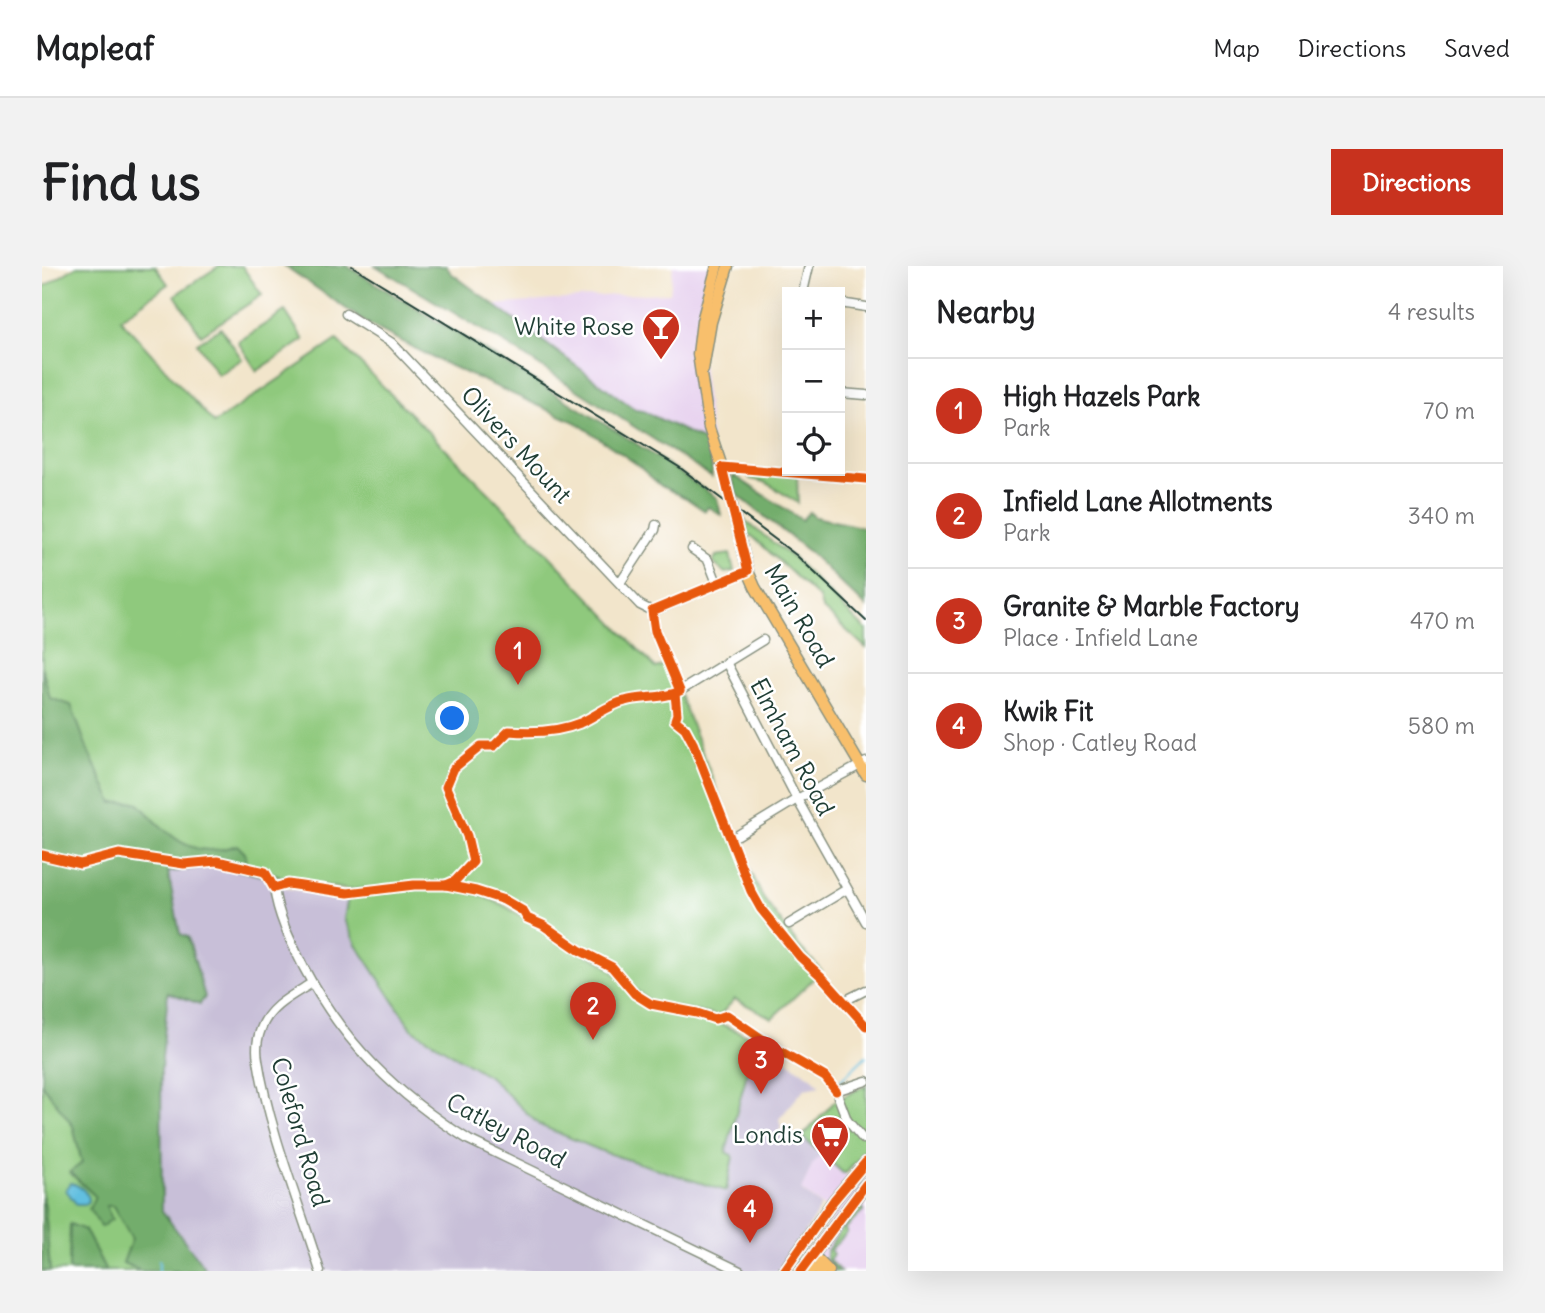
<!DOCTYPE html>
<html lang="en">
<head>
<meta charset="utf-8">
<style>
	:root { --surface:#fff; --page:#f2f2f2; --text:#202124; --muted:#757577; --line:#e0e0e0; --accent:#c8321e }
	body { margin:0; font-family:Delius,sans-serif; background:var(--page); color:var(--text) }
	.controls { position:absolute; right:21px; top:21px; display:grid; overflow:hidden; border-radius:0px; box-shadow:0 7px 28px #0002 }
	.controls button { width:63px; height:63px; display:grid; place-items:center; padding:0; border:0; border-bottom:2px solid var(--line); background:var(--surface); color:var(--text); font:35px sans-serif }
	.you { position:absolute; left:411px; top:453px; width:24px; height:24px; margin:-18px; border:5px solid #fff; border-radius:50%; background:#1a73e8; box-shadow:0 0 0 10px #1a73e833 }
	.badge { display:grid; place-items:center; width:46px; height:46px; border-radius:50%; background:var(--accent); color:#fff; font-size:23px; font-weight:700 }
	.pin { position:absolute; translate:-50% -58px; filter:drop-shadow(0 2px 4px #0008) }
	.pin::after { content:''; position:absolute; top:37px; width:24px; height:21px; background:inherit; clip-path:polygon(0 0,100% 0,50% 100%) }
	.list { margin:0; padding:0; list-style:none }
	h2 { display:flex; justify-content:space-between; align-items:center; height:91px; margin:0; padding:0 28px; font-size:30px }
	h2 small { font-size:23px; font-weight:400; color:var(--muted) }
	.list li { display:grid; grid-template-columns:46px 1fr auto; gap:21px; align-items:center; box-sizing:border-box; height:105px; padding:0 28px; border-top:2px solid var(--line) }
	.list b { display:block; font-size:26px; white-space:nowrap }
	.list p { margin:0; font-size:23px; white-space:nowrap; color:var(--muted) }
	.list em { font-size:23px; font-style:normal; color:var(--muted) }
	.icon { flex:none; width:38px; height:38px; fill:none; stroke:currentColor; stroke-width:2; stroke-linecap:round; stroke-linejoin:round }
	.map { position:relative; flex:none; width:824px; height:1005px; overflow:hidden; border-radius:0px }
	header { display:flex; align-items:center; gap:42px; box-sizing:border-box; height:98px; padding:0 35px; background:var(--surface); border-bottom:2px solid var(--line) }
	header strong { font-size:33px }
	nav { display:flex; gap:38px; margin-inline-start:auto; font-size:24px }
	.intro { display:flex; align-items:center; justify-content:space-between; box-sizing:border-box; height:168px; padding:0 42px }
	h1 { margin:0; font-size:49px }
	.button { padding:18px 32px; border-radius:0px; background:var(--accent); color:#fff; font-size:24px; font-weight:700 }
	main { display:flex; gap:42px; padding:0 42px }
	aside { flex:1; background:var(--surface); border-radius:0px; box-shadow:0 7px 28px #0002 }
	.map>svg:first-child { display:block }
	.built { fill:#e7d2ef }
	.industrial { fill:#c8bfd8 }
	.green { fill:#8fc97d; stroke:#578358; stroke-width:2 }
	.forest { fill:#73ad6c; stroke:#497550; stroke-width:2 }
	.water { fill:#62bfe0; stroke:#407e8a; stroke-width:2 }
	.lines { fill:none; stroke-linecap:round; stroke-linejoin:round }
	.stream { stroke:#62bfe0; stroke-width:2 }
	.minor-casing { stroke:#889180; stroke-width:11 }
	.major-casing { stroke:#889180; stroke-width:13 }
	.highway-casing { stroke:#889180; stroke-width:14 }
	.minor { stroke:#fff; stroke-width:8 }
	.major { stroke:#f8bf6c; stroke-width:10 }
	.highway { stroke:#f8bf6c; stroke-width:10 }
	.rail { stroke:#1f3d34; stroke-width:2 }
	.major-bridge-casing { stroke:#889180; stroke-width:13; stroke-linecap:butt }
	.major-bridge { stroke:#f8bf6c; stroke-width:10 }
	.cycleway-casing { stroke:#fff; stroke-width:13 }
	.cycleway { stroke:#e8590c; stroke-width:9 }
	.labels { text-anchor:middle; stroke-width:5; stroke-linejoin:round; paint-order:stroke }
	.poi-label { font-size:24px; fill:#1f3d34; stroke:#fff; text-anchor:end }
	.street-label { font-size:24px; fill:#1f3d34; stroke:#fff }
</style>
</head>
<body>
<header>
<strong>Mapleaf</strong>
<nav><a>Map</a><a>Directions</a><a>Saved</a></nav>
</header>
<div class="intro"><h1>Find us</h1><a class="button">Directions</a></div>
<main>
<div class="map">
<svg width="824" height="1005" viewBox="0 0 824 1005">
	<rect width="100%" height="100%" fill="#fff"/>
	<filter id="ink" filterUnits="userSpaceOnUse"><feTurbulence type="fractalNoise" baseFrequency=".0143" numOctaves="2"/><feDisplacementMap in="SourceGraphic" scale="14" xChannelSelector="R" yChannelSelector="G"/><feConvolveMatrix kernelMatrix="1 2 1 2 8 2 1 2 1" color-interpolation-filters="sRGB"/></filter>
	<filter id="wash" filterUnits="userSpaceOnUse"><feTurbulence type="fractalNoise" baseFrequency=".00686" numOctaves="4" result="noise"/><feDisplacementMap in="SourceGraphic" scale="28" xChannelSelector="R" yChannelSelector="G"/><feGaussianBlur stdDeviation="1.57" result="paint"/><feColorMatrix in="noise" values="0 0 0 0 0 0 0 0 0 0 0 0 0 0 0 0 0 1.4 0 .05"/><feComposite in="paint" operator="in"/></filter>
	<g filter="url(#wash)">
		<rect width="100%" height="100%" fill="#f2e5cb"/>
		<g class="built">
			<polygon points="631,0 680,0 672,26 659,92 670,175 663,175 601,145 594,144 452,39 573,29 628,27"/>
			<polygon points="779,888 801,907 817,917 824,910 824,1005 757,1005 768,982 792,949 759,924 770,898"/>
		</g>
		<polygon class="industrial" points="175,599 226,611 247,623 306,631 302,653 314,678 370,763 448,811 497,859 563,886 684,925 684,887 713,775 771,812 778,820 762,823 737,853 739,861 736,867 743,873 760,871 779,888 770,899 759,924 779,940 741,1005 165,1005 120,945 119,803 126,725 158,738 138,668 126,606"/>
		<g class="green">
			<polygon points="35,0 113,0 126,18 78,53 172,157 295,74 467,247 614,402 626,398 693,571 721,632 757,680 780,705 730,752 693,733 677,750 609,736 588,719 568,697 489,652 481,642 465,632 439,623 400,616 306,624 240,611 204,597 0,559 0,22"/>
			<polygon points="177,0 200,0 220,29 159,69 133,29"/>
			<polygon points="243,45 262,74 215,105 196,76"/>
			<polygon points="179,62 200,93 176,109 155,77"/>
			<polygon points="706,203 755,210 756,237 723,216 708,213"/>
			<polygon points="698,251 751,292 824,364 824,382 780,342 777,332 710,270 702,268"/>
			<polygon points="688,288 692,305 683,307 671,297 674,290"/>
			<polygon points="373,623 404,623 436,628 461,639 537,685 559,695 576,710 595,732 609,740 674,756 714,773 684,886 691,890 684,925 562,886 497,859 448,811 370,763 314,678 302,653 306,631"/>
			<polygon points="0,818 31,860 40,897 28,907 64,940 71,940 90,973 81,997 99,1005 64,1005 43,964 28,959 27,1005 8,1005 3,941 0,929"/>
			<polygon points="824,819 824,885 804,907 801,907 760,871 793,835"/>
			<polygon points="817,939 822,944 803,963 805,967 788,984 791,988 787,994 798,1005 793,1005 784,993 785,984"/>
		</g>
		<g class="forest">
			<polygon points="243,0 305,0 592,176 675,232 679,249 666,241 663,245 644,232 619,220 593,197 535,157 391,92 326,58"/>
			<polygon points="334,0 404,0 409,7 594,144 601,145 663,175 670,198 670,211 467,80"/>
			<polygon points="693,210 760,254 767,246 773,251 824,262 824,341 766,285 693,227 690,211"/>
			<path d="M 0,401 L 8,432 L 29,439 L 47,487 L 71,537 L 95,536 C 126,568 148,596 195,579 L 203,587 L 204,597 L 240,611 L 226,611 L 175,599 L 126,606 L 138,668 L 146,671 L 163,731 L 158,738 L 126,726 L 119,803 L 120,945 L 165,1005 L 99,1005 L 81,997 L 90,973 L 71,940 L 64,940 L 70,953 L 59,961 L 47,943 L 53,930 L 28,906 L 40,897 L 31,860 L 0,818 Z"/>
			<polygon points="0,929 3,941 8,1005 0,1005"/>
			<polygon points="28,958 43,964 64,1005 27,1005"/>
		</g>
		<path class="water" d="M 29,917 C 37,919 46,925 46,935 L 42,939 L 35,939 L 24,924 Z"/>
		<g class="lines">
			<g class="stream">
				<polyline points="798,815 824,790"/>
				<polyline points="117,1005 117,994"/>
			</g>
		</g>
	</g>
	<g filter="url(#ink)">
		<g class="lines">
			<defs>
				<g id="minor">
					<polyline points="761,26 767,0"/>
					<polyline points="798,37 824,41"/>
					<polyline points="304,48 350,77 598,339 610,345 615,344 706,305"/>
					<polyline points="798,127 824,129"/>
					<polyline points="680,201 824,213"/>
					<polyline points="650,283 666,294 675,317"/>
					<polyline points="578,317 613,264 614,259"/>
					<polyline points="684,396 755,533 824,656"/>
					<polyline points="638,425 721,374"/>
					<polyline points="696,569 755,533 824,496"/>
					<path d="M 404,619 L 372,619 L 306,627 L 246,618 L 232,622 C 236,651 249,676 262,702 C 302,778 355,829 427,874 L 698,1005"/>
					<polyline points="747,658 805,623"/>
					<polyline points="780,711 824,760"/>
					<path d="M 270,717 C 251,729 227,740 219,763 C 215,773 214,783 216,794 C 227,864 257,937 278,1005"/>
					<polyline points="802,735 824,724"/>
					<polyline points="685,749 738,785 783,811 794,825 805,854 821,873"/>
					<polyline points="794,825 824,815"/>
				</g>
				<g id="major">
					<polyline points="675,0 660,55 656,88 667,162 683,210"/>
					<polyline points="661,104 669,56 686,0"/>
					<polyline points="693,252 706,305 713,321 824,509"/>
					<polyline points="770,988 787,1005"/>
				</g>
				<g id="highway">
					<polyline points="742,1005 792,934 824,896"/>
					<polyline points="759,1005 824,918"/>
					<polyline points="761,1005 771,1003 780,1005"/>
				</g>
			</defs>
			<use href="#minor" class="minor-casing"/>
			<use href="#major" class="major-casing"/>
			<use href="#highway" class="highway-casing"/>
			<use href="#minor" class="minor"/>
			<use href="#major" class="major"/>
			<use href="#highway" class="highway"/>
			<polyline class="rail" points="310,0 637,201 754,289 824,355"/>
			<defs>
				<polyline id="major-bridge" points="683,210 693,252"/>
			</defs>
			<use href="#major-bridge" class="major-bridge-casing"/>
			<use href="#major-bridge" class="major-bridge"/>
			<defs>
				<g id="cycleway">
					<polyline points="633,428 635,448 633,454 643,462 651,477 709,625 719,643 758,691 780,711 824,760"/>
					<polyline points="0,589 38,598 77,588 142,598 175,595 223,606 232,622 246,618 306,627 372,619 404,619 434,625 462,634 481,645 485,652 501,659 537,684 570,701 593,728 609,738 655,747 673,753 685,749 738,785 783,811 794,825"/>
					<path d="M 404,619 L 413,615 L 431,596 L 425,570 L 404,521 L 412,502 L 439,480 L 452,480 L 467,465 C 491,467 516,466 538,457 C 554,450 566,439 583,435 C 600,430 622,433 638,425 L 613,365 L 610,345 L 706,305 L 680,201 L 824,213"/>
					<polyline points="742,1005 792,934 824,896"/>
					<polyline points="759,1005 824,918"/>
				</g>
			</defs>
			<use href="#cycleway" class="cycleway-casing"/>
			<use href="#cycleway" class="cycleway"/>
		</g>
	</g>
	<defs>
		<symbol id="bar-pin" viewBox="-11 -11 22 30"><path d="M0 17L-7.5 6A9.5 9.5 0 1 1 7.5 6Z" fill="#c8321e" stroke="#fff"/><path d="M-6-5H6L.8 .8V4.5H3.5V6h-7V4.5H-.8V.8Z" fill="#fff"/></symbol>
		<symbol id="supermarket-pin" viewBox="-11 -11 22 30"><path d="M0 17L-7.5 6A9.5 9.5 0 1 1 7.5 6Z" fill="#c8321e" stroke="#fff"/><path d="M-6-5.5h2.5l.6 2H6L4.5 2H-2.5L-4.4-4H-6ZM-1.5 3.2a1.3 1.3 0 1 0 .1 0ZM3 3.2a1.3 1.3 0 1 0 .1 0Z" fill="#fff"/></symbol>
	</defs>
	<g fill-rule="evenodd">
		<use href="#bar-pin" x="597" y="39" width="44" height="60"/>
		<use href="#supermarket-pin" x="766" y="847" width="44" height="60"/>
	</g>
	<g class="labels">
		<g class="poi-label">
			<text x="592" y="69">White Rose</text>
			<text x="761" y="877">Londis</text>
		</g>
		<g class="street-label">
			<text transform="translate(474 179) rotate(47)" y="8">Olivers Mount</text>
			<text transform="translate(757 350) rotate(60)" y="8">Main Road</text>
			<text transform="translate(750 481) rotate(62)" y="8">Elmham Road</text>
			<text transform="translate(464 865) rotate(28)" y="8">Catley Road</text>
			<text transform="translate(258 866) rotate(74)" y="8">Coleford Road</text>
		</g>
	</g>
</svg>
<div class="controls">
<button>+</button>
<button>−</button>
<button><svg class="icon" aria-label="locate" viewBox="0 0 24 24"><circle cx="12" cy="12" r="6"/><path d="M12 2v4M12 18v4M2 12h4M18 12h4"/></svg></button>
</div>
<div class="you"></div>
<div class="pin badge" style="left:476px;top:419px">1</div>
<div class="pin badge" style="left:551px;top:774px">2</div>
<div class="pin badge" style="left:719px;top:828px">3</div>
<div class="pin badge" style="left:708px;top:977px">4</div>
</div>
<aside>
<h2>Nearby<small>4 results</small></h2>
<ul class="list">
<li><span class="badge">1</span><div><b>High Hazels Park</b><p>Park</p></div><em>70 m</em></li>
<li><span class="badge">2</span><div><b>Infield Lane Allotments</b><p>Park</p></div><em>340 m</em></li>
<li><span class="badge">3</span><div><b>Granite &amp; Marble Factory</b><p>Place · Infield Lane</p></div><em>470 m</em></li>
<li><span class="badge">4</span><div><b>Kwik Fit</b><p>Shop · Catley Road</p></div><em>580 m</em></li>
</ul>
</aside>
</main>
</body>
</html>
